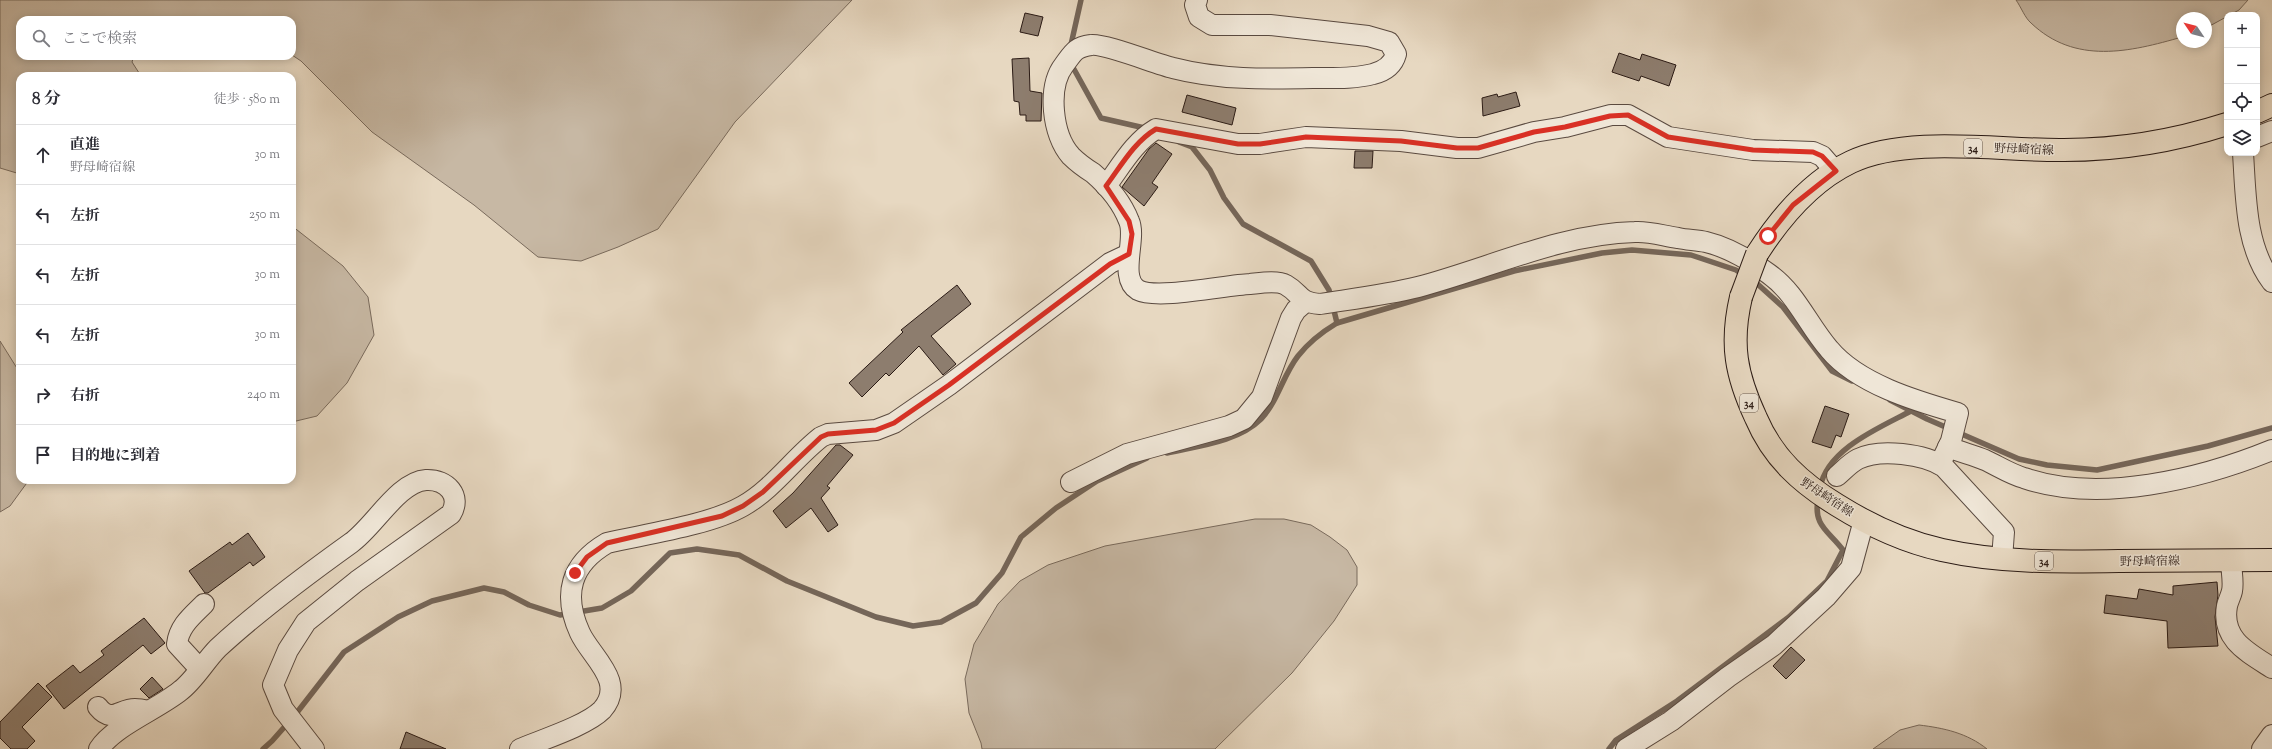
<!DOCTYPE html>
<html lang="ja">
<head>
<meta charset="utf-8">
<style>
	:root { --surface:#fff; --page:#f7f7f7; --text:#2b2b33; --muted:#7c7c81; --line:#e1e1e2 }
	body { margin:0; font-family:"Sorts Mill Goudy","Noto Serif JP",serif; background:var(--page); color:var(--text) }
	.controls { position:absolute; right:12px; top:12px; display:grid; overflow:hidden; border-radius:8px; box-shadow:0 2px 10px #0003 }
	.controls button { width:36px; height:36px; display:grid; place-items:center; padding:0; border:0; border-bottom:1px solid var(--line); background:var(--surface); color:var(--text); font:20px sans-serif }
	.compass { position:absolute; left:2176px; top:12px; width:36px; height:36px; border-radius:50%; background:var(--surface); box-shadow:0 2px 10px #0003; rotate:305deg }
	.stop { position:absolute; width:12px; height:12px; margin:-9px; border:3px solid #d93025; border-radius:50%; background:#fff }
	.stop.end { background:#d93025; border-color:#fff; box-shadow:0 1px 4px #0008 }
	.list { margin:0; padding:0; list-style:none }
	h2 { display:flex; justify-content:space-between; align-items:center; height:52px; margin:0; padding:0 16px; font-size:17px }
	h2 small { font-size:13px; font-weight:400; color:var(--muted) }
	.list li { display:grid; grid-template-columns:26px 1fr auto; gap:12px; align-items:center; box-sizing:border-box; height:60px; padding:0 16px; border-top:1px solid var(--line) }
	.list b { display:block; font-size:15px; white-space:nowrap }
	.list p { margin:0; font-size:13px; white-space:nowrap; color:var(--muted) }
	.list em { font-size:13px; font-style:normal; color:var(--muted) }
	.icon { flex:none; width:22px; height:22px; fill:none; stroke:currentColor; stroke-width:2; stroke-linecap:round; stroke-linejoin:round }
	.map { position:relative; flex:none; width:2272px; height:749px; overflow:hidden }
	.search { position:absolute; background:var(--surface); box-shadow:0 2px 10px #0003; left:16px; top:16px; width:280px; height:44px; display:flex; align-items:center; gap:10px; box-sizing:border-box; padding:0 14px; border-radius:12px; color:var(--muted); font-size:15px }
	.panel { position:absolute; background:var(--surface); box-shadow:0 2px 10px #0003; left:16px; top:72px; width:280px; height:412px; border-radius:12px }
	.map>svg:first-child { display:block }
	.green { fill:#c7b8a4; stroke:#796a5c }
	.lines { fill:none; stroke-linecap:round; stroke-linejoin:round }
	.stream { stroke:#756659; stroke-width:5.5 }
	.building { fill:#8d7d6e; stroke:#2b1b15 }
	.street-casing { stroke:#5a4a40; stroke-width:22 }
	.primary-casing { stroke:#2b1b15; stroke-width:24 }
	.street { stroke:#efe6d7; stroke-width:20 }
	.primary { stroke:#e7d8c1; stroke-width:22 }
	.primary-bridge-casing { stroke:#2b1b15; stroke-width:24; stroke-linecap:butt }
	.primary-bridge { stroke:#e7d8c1; stroke-width:22 }
	.route { stroke:#d93025; stroke-width:5 }
	.labels { text-anchor:middle; stroke-width:3; stroke-linejoin:round; paint-order:stroke }
	.shield { fill:#efe6d7; stroke:#66584f; stroke-width:1 }
	.shield-label { font-size:11px; font-weight:bold; fill:#2b1b15 }
	.street-label { font-size:12px; fill:#2b1b15; stroke:#efe6d7 }
</style>
</head>
<body>
<div class="map">
<svg width="2272" height="749" viewBox="0 0 2272 749">
	<rect width="100%" height="100%" fill="#e7d8c1"/>
	<filter id="stains"><feTurbulence type="fractalNoise" baseFrequency=".005" numOctaves="4"/><feColorMatrix values="0 0 0 0 .2 0 0 0 0 .09 0 0 0 0 .02 0 0 0 .5 -.17"/></filter>
	<radialGradient id="worn" r=".72"><stop offset=".6" stop-color="#630" stop-opacity="0"/><stop offset="1" stop-color="#630" stop-opacity=".3"/></radialGradient>
	<g class="green">
		<polygon points="0,0 852,0 735,122 658,229 618,247 581,261 538,257 474,205 372,132 301,61 292,55 292,20 20,20 20,56 134,56 132,62 141,76 20,76 20,174 0,168"/>
		<path d="M 2016,0 L 2248,0 L 2239,10 L 2206,28 L 2206,18 L 2182,18 L 2182,37 C 2130,52 2075,65 2031,23 C 2025,18 2021,7 2016,0 Z"/>
		<polygon points="292,226 343,266 368,297 374,335 347,383 317,416 292,422"/>
		<polygon points="0,341 20,373 20,480 29,480 10,506 0,512"/>
		<polygon points="1255,519 1284,519 1311,525 1330,537 1347,550 1357,567 1357,585 1334,621 1292,673 1215,749 982,749 981,743 969,713 965,679 974,644 998,604 1020,581 1048,565 1105,546"/>
		<path d="M 1919,725 C 1944,728 1967,733 1987,749 L 1873,749 L 1900,730 Z"/>
	</g>
	<g class="lines">
		<g class="stream">
			<polyline points="1070,49 1081,0"/>
			<polyline points="1070,62 1101,118 1149,129"/>
			<polyline points="1179,142 1192,147 1210,170 1224,198 1243,224 1311,261 1329,290 1337,323"/>
			<polyline points="1753,280 1783,307 1832,371 1852,381"/>
			<polyline points="1890,400 1927,419 2019,459 2047,465 2097,470 2208,446 2272,428"/>
			<path d="M 1167,453 C 1197,446 1238,442 1261,419 C 1278,401 1283,375 1298,356 C 1309,342 1322,332 1337,323 L 1514,271 L 1602,253 L 1632,250 L 1691,255 L 1736,270 L 1745,276"/>
			<path d="M 1820,488 C 1827,449 1879,428 1911,411"/>
			<polyline points="263,749 272,741 295,715 344,652 398,617 432,601 484,588 504,592 529,605 560,615 602,608 631,591 670,553 697,549 739,555 787,581 876,617 913,626 941,622 976,603 1002,573 1021,537 1056,508 1097,481 1147,458"/>
			<path d="M 1609,749 L 1616,740 L 1677,701 L 1789,617 L 1827,581 L 1843,550 C 1829,531 1813,526 1818,499"/>
		</g>
	</g>
	<g class="building">
		<polygon points="1025,13 1043,17 1038,36 1020,32"/>
		<polygon points="1619,53 1640,60 1642,54 1676,65 1669,86 1641,76 1639,81 1612,72"/>
		<polygon points="1029,58 1030,91 1042,93 1041,121 1026,121 1026,115 1020,115 1019,102 1014,101 1012,59"/>
		<polygon points="1516,92 1520,106 1483,116 1482,98 1497,94 1498,97"/>
		<polygon points="1187,95 1236,108 1232,125 1182,112"/>
		<polygon points="1156,143 1172,154 1152,183 1158,187 1144,206 1122,187 1149,149"/>
		<polygon points="1355,151 1373,151 1372,168 1354,168"/>
		<polygon points="957,285 971,304 931,336 956,364 943,375 919,346 889,376 886,373 862,397 849,383 903,332 901,330"/>
		<polygon points="1825,406 1849,414 1841,437 1836,435 1831,448 1812,442"/>
		<polygon points="836,445 840,445 853,455 827,486 830,488 821,498 838,525 828,532 811,508 786,528 773,511 793,493"/>
		<polygon points="248,533 265,557 253,566 250,562 208,593 205,593 189,571 230,542 232,545"/>
		<polygon points="2217,582 2218,595 2215,617 2218,646 2168,648 2167,621 2104,613 2106,595 2137,599 2139,589 2173,595 2173,586"/>
		<polygon points="144,618 165,643 151,654 143,645 64,709 46,686 73,665 80,673 104,655 101,651"/>
		<polygon points="1791,647 1805,660 1786,679 1773,666"/>
		<polygon points="152,677 163,689 149,698 140,689"/>
		<polygon points="38,683 52,697 22,727 35,741 27,749 11,749 0,738 0,722"/>
		<polygon points="406,732 446,749 400,749"/>
	</g>
	<g class="lines">
		<defs>
			<g id="street">
				<path d="M 1197,0 L 1195,5 L 1199,17 L 1212,25 L 1270,25 L 1368,36 L 1389,42 L 1396,54 C 1393,65 1385,71 1373,74 C 1355,79 1332,78 1313,78 C 1266,79 1219,80 1173,68 C 1156,64 1104,43 1091,45 C 1075,47 1073,53 1064,65 C 1047,87 1052,135 1071,156 C 1077,162 1085,168 1093,173 C 1108,186 1122,203 1129,221 C 1137,239 1118,278 1138,290 C 1157,300 1226,285 1250,284 C 1260,283 1277,280 1286,285 C 1302,294 1297,302 1320,304 C 1352,299 1386,295 1418,287 C 1490,268 1560,234 1635,232 C 1649,231 1664,236 1678,238 C 1687,240 1697,240 1706,242 C 1727,247 1751,261 1769,274 C 1796,293 1808,325 1829,349 C 1858,384 1916,401 1958,413 L 1951,441 L 1940,464"/>
				<polyline points="2257,137 2272,131"/>
				<path d="M 2243,153 C 2246,197 2245,246 2272,282"/>
				<path d="M 1106,186 C 1121,166 1134,142 1156,129 L 1238,144 L 1260,144 L 1306,137 L 1401,141 L 1457,148 L 1478,148 L 1534,132 L 1565,127 L 1611,115 L 1628,115 L 1668,137 L 1753,150 L 1813,152 L 1822,156 L 1835,171"/>
				<path d="M 1948,447 C 1960,452 1973,455 1985,460 C 1998,466 2010,474 2024,478 C 2099,504 2201,479 2272,450"/>
				<path d="M 1837,476 C 1844,470 1850,463 1858,459 C 1880,448 1925,454 1944,467 L 2004,532 L 2002,559"/>
				<polyline points="1071,482 1127,454 1229,426 1244,419 1262,397 1291,318 1296,310 1305,302"/>
				<path d="M 2231,560 C 2231,570 2234,582 2232,591 C 2231,596 2228,601 2227,606 C 2221,639 2247,652 2272,668"/>
				<path d="M 199,668 L 177,644 C 179,626 192,616 204,604"/>
				<path d="M 98,707 C 112,724 119,709 135,709 C 139,709 144,710 148,711"/>
				<path d="M 99,749 C 114,726 158,709 180,691 C 194,681 205,661 218,648 C 259,610 305,576 351,543 C 374,527 398,482 426,480 C 447,479 462,496 451,514 L 357,581 L 306,622 L 288,650 L 273,685 L 283,709 L 314,749"/>
				<path d="M 520,749 C 541,740 586,726 602,710 C 627,682 591,657 580,633 C 562,594 571,564 607,543 C 646,534 710,525 743,506 C 773,489 794,458 821,437 L 828,434 L 876,430 L 894,423 L 949,385 L 1110,263 L 1129,254"/>
				<polyline points="1626,749 1671,721 1728,677 1774,645 1826,597 1851,568 1864,520"/>
				<polyline points="2262,749 2272,735"/>
			</g>
			<g id="primary">
				<polyline points="2257,112 2272,105"/>
				<path d="M 1757,254 C 1780,218 1811,181 1851,162 C 1908,135 2001,151 2064,150 C 2119,150 2174,141 2227,124"/>
				<path d="M 1741,297 C 1730,344 1736,375 1756,418 C 1773,458 1801,483 1837,505 C 1869,525 1906,542 1942,550 C 2000,563 2060,562 2119,561 C 2170,561 2221,560 2272,560"/>
			</g>
		</defs>
		<use href="#street" class="street-casing"/>
		<use href="#primary" class="primary-casing"/>
		<use href="#street" class="street"/>
		<use href="#primary" class="primary"/>
		<defs>
			<polyline id="primary-bridge" points="1741,297 1757,254"/>
		</defs>
		<use href="#primary-bridge" class="primary-bridge-casing"/>
		<use href="#primary-bridge" class="primary-bridge"/>
	</g>
	<g class="lines">
		<path class="route" d="M 575,573 L 587,557 L 607,543 L 722,516 L 743,506 L 763,492 L 821,437 L 828,434 L 876,430 L 894,423 L 949,385 L 1110,264 L 1129,254 L 1132,234 L 1129,221 L 1106,186 C 1121,166 1134,142 1156,129 L 1238,144 L 1260,144 L 1306,137 L 1401,141 L 1457,148 L 1478,148 L 1534,132 L 1565,127 L 1610,116 L 1628,115 L 1668,137 L 1753,150 L 1813,152 L 1822,156 L 1836,171 L 1793,205 L 1768,236"/>
	</g>
	<g class="labels">
		<g class="shield">
			<rect x="1964" y="139" width="18" height="18" rx="3"/>
			<rect x="1740" y="394" width="18" height="18" rx="3"/>
			<rect x="2035" y="552" width="18" height="18" rx="3"/>
		</g>
		<g class="shield-label">
			<text x="1973" y="152">34</text>
			<text x="1749" y="407">34</text>
			<text x="2044" y="565">34</text>
		</g>
		<g class="street-label">
			<text transform="translate(2024 149) rotate(2)" y="4">野母崎宿線</text>
			<text transform="translate(1827 497) rotate(33)" y="4">野母崎宿線</text>
			<text transform="translate(2150 561) rotate(-1)" y="4">野母崎宿線</text>
		</g>
	</g>
	<rect width="100%" height="100%" filter="url(#stains)"/>
	<rect width="100%" height="100%" fill="url(#worn)"/>
</svg>
<div class="controls">
<button>+</button>
<button>−</button>
<button><svg class="icon" aria-label="locate" viewBox="0 0 24 24"><circle cx="12" cy="12" r="6"/><path d="M12 2v4M12 18v4M2 12h4M18 12h4"/></svg></button>
<button><svg class="icon" aria-label="layers" viewBox="0 0 24 24"><path d="M12 4l9 5-9 5-9-5zM3 14l9 5 9-5"/></svg></button>
</div>
<svg class="compass" viewBox="-18 -18 36 36"><path d="M0-13l5 13h-10z" fill="#e53935"/><path d="M0 13l5-13h-10z" fill="#7c7c81"/></svg>
<div class="stop" style="left:1768px;top:236px"></div>
<div class="stop end" style="left:575px;top:573px"></div>
<div class="search"><svg class="icon" aria-label="search" viewBox="0 0 24 24"><circle cx="10" cy="10" r="6"/><path d="M15 15l6 6"/></svg>ここで検索</div>
<section class="panel">
<h2>8 分<small>徒歩 · 580 m</small></h2>
<ul class="list">
<li><svg class="icon" aria-label="ahead" viewBox="0 0 24 24"><path d="M12 20V5M6 11l6-6 6 6"/></svg><div><b>直進</b><p>野母崎宿線</p></div><em>30 m</em></li>
<li><svg class="icon" aria-label="left" viewBox="0 0 24 24"><path d="M17 20v-9H6M10 6l-5 5 5 5"/></svg><div><b>左折</b></div><em>250 m</em></li>
<li><svg class="icon" aria-label="left" viewBox="0 0 24 24"><path d="M17 20v-9H6M10 6l-5 5 5 5"/></svg><div><b>左折</b></div><em>30 m</em></li>
<li><svg class="icon" aria-label="left" viewBox="0 0 24 24"><path d="M17 20v-9H6M10 6l-5 5 5 5"/></svg><div><b>左折</b></div><em>30 m</em></li>
<li><svg class="icon" aria-label="right" viewBox="0 0 24 24"><path d="M7 20v-9h11M14 6l5 5-5 5"/></svg><div><b>右折</b></div><em>240 m</em></li>
<li><svg class="icon" aria-label="arrive" viewBox="0 0 24 24"><path d="M6 21V4h12l-3 4 3 4H6"/></svg><div><b>目的地に到着</b></div></li>
</ul>
</section>
</div>
</body>
</html>
